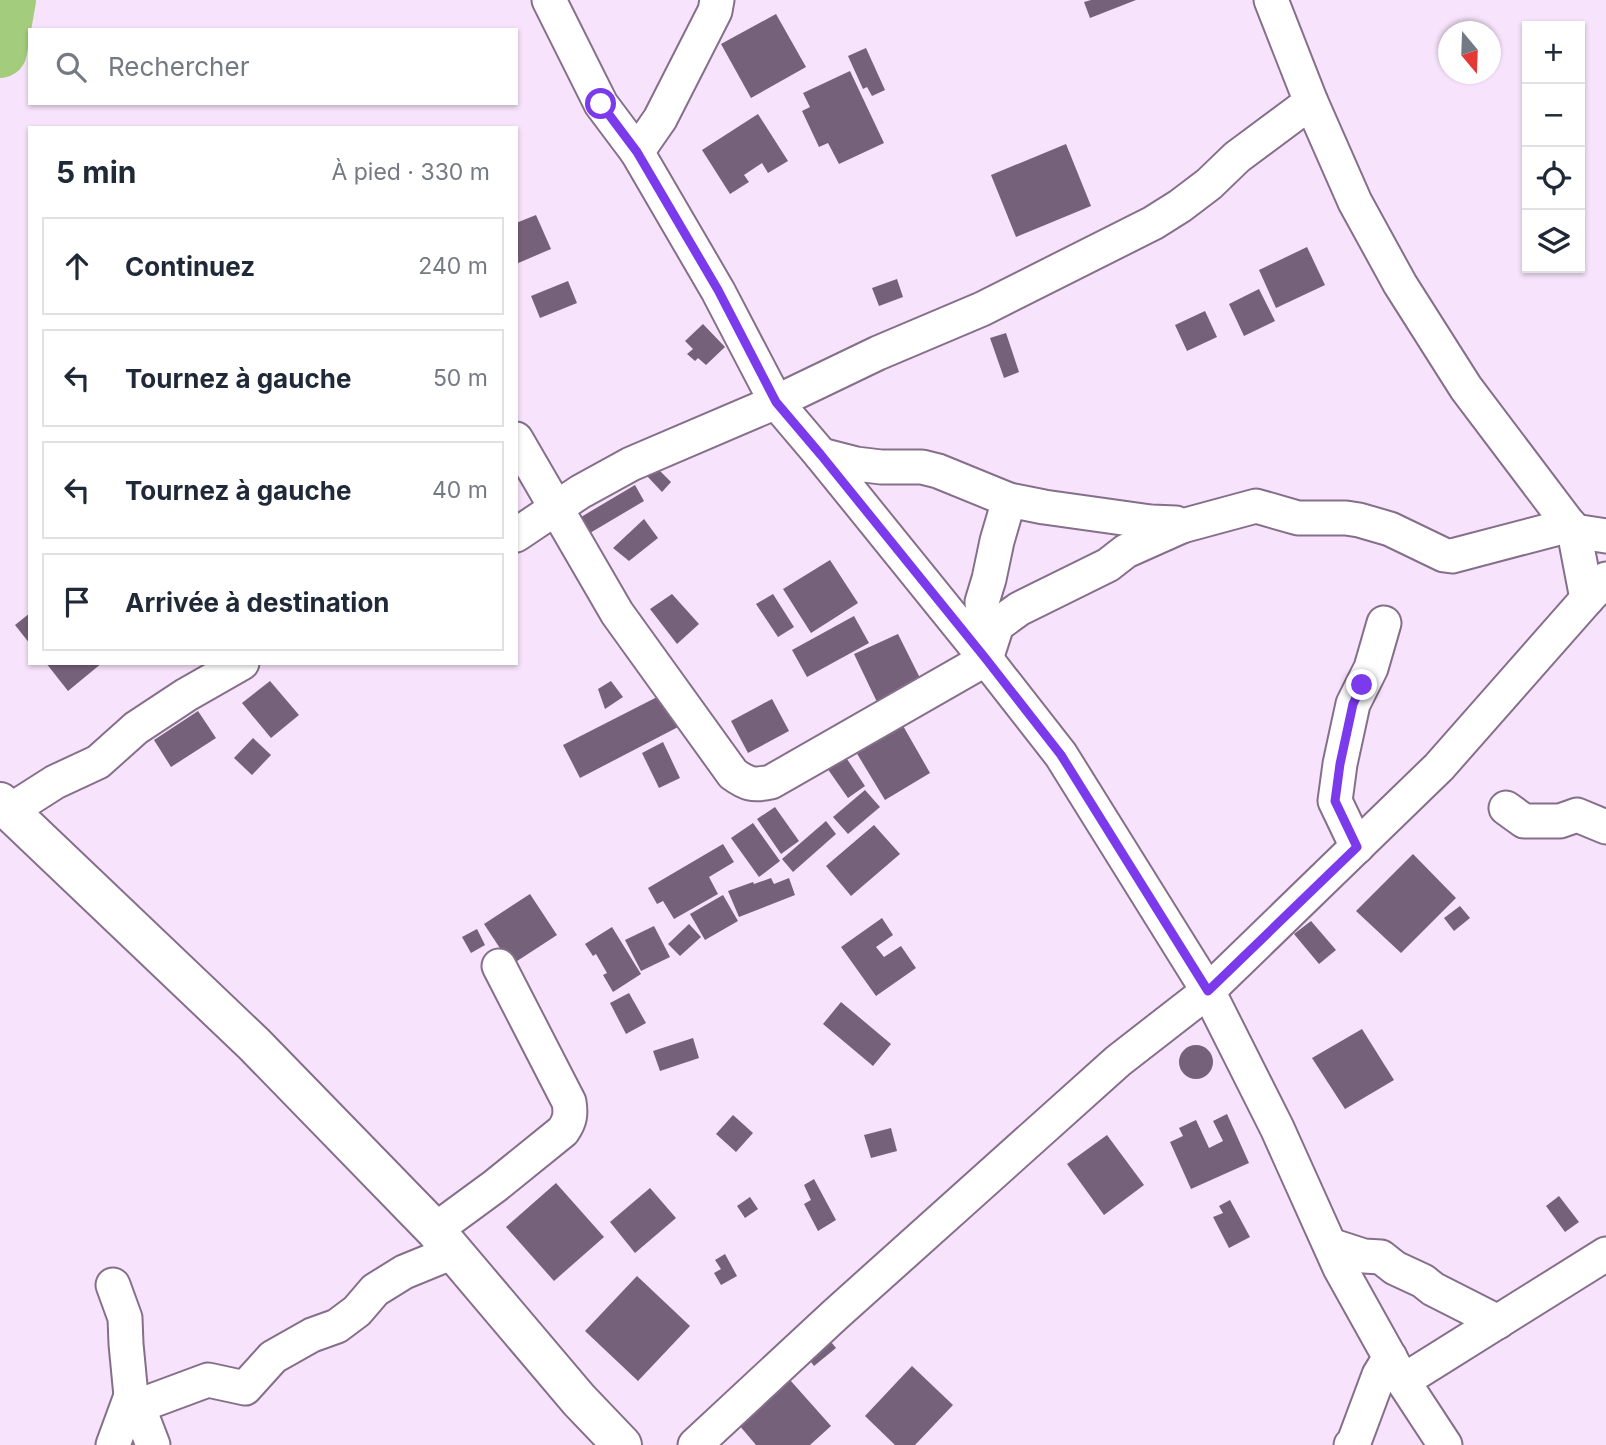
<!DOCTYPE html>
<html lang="fr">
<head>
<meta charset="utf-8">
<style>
	:root { --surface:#fff; --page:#f2f2f3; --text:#1f2937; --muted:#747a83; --line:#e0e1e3 }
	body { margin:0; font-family:Inter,sans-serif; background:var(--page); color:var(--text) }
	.controls { position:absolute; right:21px; top:21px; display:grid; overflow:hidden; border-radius:0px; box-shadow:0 2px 5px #0004 }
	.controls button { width:63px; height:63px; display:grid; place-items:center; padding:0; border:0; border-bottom:2px solid var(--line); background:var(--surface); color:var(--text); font:35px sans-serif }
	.compass { position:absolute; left:1438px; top:21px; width:63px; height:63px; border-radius:50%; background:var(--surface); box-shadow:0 2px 5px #0004; rotate:161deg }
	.stop { position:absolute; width:21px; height:21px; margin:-16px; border:5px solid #7c3aed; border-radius:50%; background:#fff }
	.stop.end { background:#7c3aed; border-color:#fff; box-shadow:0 2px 7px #0008 }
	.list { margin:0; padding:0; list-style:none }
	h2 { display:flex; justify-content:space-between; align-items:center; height:91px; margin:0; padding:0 28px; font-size:30px }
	h2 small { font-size:23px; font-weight:400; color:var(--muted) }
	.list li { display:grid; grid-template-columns:46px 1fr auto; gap:21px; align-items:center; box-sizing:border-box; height:98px; margin:0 14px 14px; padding:0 14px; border:2px solid var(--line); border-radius:0px }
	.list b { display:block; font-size:26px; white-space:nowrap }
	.list em { font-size:23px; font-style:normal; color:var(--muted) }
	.icon { flex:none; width:38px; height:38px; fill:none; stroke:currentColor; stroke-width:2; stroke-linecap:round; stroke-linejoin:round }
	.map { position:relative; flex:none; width:1606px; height:1445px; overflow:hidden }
	.search { position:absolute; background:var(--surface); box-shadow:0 2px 5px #0004; left:28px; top:28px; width:490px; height:77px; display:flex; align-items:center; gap:18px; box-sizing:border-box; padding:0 24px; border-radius:0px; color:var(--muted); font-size:26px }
	.panel { position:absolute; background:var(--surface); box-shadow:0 2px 5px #0004; left:28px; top:126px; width:490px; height:539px; border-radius:0px }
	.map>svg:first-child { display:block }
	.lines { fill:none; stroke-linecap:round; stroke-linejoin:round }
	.river { stroke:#a3cd7c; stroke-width:54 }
	.building { fill:#76617b }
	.street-casing { stroke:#856f8a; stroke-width:37 }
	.secondary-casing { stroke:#856f8a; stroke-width:42 }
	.street { stroke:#fff; stroke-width:33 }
	.secondary { stroke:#fff; stroke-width:38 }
	.route { stroke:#7c3aed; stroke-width:9 }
</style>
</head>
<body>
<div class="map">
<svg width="1606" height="1445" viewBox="0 0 1606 1445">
	<rect width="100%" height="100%" fill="#f7e3fb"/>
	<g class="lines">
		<polyline class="river" points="0,51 9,0"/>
	</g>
	<g class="building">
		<polygon points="1091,0 1136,0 1090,18 1084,2"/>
		<polygon points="776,14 806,67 751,98 721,44"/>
		<polygon points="866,48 885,90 872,96 867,87 863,89 848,56"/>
		<polygon points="850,71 884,143 839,164 828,143 819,147 802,111 810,107 803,93"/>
		<polygon points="758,114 788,161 768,173 762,163 744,175 749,182 730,194 702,150"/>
		<polygon points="1066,144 1091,206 1016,237 991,175"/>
		<polygon points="536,215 551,249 516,264 516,223"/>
		<polygon points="1307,247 1325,285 1276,308 1259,270"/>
		<polygon points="897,279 903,297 879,306 872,288"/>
		<polygon points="568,281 577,303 540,318 531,296"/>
		<polygon points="1259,289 1275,321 1244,336 1229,304"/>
		<polygon points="1205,311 1217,337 1187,351 1175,325"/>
		<polygon points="703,324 725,347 706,365 698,358 695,361 687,354 693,349 685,341"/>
		<polygon points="1006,333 1019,372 1004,378 990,338"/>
		<polygon points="656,467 671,482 662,492 647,476"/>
		<polygon points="635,485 644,501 590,533 581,517"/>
		<polygon points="644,519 658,538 629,561 613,548"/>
		<polygon points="830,560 858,603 811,633 783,589"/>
		<polygon points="672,594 699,624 677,644 650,609"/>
		<polygon points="773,594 794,627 778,637 756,604"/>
		<polygon points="30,613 30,644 15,625"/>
		<polygon points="854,616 869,643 807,677 792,650"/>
		<polygon points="898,634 920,678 877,702 854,654"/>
		<polygon points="46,663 102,663 68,691"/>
		<polygon points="270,681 299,715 271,738 242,703"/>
		<polygon points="611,681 623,697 605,709 598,689"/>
		<polygon points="663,694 680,726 580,778 563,745"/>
		<polygon points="772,699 789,731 748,753 731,721"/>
		<polygon points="198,711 216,738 171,767 154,740"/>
		<polygon points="902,724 930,773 885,800 856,752"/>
		<polygon points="253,738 271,755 252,775 234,758"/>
		<polygon points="663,742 680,778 659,788 642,753"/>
		<polygon points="845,756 865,786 848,798 827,768"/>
		<polygon points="865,790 880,807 848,834 833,817"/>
		<polygon points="775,807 799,841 781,854 757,819"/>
		<polygon points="826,821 836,834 793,872 782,859"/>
		<polygon points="753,823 780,861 759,877 731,838"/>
		<polygon points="874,825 900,854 851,896 826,866"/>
		<polygon points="723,844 734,862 709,877 718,894 674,919 663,901 657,904 648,888"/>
		<polygon points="1413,854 1456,898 1401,953 1356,911"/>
		<polygon points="771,878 774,884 789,878 795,895 739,917 728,891 753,882 754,884"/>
		<polygon points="530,894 557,935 511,965 484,924"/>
		<polygon points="723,895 738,921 705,940 690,914"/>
		<polygon points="1460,906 1470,918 1454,931 1444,918"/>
		<polygon points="882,918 893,935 876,947 884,957 901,946 916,968 876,996 841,947"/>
		<polygon points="1311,921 1336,950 1319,964 1294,934"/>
		<polygon points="689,924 701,937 680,956 668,944"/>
		<polygon points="654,926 670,957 641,971 625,940"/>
		<polygon points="612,927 641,974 613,992 603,975 607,973 596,954 593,956 585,944"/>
		<polygon points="477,929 485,945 471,953 462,937"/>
		<polygon points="629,993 646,1023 626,1034 610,1003"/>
		<polygon points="841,1002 891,1044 873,1066 823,1024"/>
		<polygon points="1362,1029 1394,1080 1345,1109 1312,1058"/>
		<polygon points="693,1038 699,1058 660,1071 653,1051"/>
		<circle cx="1196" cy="1062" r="17"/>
		<polygon points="1227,1114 1249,1163 1191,1189 1170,1142 1183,1136 1179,1128 1196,1120 1209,1148 1223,1141 1213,1121"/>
		<polygon points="733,1115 753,1133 736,1152 716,1134"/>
		<polygon points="891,1128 897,1151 871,1158 864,1135"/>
		<polygon points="1107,1135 1144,1185 1104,1215 1067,1164"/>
		<polygon points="814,1179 836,1220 818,1231 804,1204 811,1200 804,1185"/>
		<polygon points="556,1183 604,1237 554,1281 506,1227"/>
		<polygon points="650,1188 676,1218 635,1253 610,1222"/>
		<polygon points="1559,1196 1579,1222 1565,1232 1546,1206"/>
		<polygon points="750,1197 758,1209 745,1218 737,1206"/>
		<polygon points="1230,1200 1250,1237 1229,1248 1213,1217 1223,1213 1219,1206"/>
		<polygon points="725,1254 737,1276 721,1285 714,1273 721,1269 715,1260"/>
		<polygon points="637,1276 690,1326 638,1381 585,1331"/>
		<polygon points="827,1337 836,1348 814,1366 806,1355"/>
		<polygon points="912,1366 953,1405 915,1445 895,1445 865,1416"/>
		<polygon points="790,1380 831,1426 810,1445 756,1445 739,1425"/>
	</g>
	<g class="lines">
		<defs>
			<g id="street">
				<polyline points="549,0 601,104 637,152 718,291 776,402 821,455 986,659 1061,755 1208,991 1277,1128 1340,1268 1403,1381 1445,1445"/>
				<polyline points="1271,0 1311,102 1355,202 1400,284 1466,388 1574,531 1587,599"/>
				<polyline points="637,152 660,119 715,11 717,0"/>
				<path d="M 516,439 L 617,613 L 733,774 C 747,784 753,786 771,782 L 986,659 L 997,625 L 1019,609 L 1108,565 L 1126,551 L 1182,526"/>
				<polyline points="821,455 856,464 881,467 922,467 938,471 1009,500 1044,507 1151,522 1176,523 1182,526 1256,506 1298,518 1346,518 1359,520 1390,529 1444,555 1452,556 1570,525"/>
				<polyline points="1574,531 1606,536"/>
				<polyline points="516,535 580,492 631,464 776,402 878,353 982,309 1153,223 1180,206 1209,184 1237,157 1311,102"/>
				<polyline points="985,650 982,602 989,579 997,541 1009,500"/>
				<polyline points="1506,808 1524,821 1560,821 1577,815 1606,827"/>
				<polyline points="8,812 55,782 98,762 136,728 186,695 242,663"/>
				<polyline points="1357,847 1335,801 1340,764 1353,704 1371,668 1384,623"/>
				<path d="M 435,1230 L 495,1186 L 563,1131 C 570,1121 571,1114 569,1102 L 499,966"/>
				<polyline points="1330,1245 1364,1256 1381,1257 1395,1268 1423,1281 1433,1289 1498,1322"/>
				<polyline points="113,1285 125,1318 126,1344 131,1396 138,1406 153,1445"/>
				<polyline points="1403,1381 1606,1254"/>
				<polyline points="138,1406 208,1380 245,1388 273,1357 312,1335 337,1326 357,1311 375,1290 404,1272 453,1252"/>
				<polyline points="113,1445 131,1396"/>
				<polyline points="695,1445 836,1314 1118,1061 1208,991 1439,767 1587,599 1606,579"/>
				<polyline points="1351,1445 1354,1442 1379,1375 1390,1357"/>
			</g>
			<polyline id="secondary" points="0,802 254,1044 435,1230 579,1400 622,1445"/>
		</defs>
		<use href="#street" class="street-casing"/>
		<use href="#secondary" class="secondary-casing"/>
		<use href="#street" class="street"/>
		<use href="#secondary" class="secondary"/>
	</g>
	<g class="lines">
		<polyline class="route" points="601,104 637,152 718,290 776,402 821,455 986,659 1061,755 1208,991 1357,847 1335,801 1340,764 1353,704 1362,685"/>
	</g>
</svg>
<div class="controls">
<button>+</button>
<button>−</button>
<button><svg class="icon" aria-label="locate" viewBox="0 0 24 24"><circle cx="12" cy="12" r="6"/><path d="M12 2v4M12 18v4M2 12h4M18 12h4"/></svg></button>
<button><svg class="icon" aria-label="layers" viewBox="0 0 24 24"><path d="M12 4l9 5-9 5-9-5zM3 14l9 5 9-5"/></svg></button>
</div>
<svg class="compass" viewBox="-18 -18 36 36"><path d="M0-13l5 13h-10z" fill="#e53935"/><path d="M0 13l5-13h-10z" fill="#747a83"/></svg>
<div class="stop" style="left:601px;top:104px"></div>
<div class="stop end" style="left:1362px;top:685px"></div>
<div class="search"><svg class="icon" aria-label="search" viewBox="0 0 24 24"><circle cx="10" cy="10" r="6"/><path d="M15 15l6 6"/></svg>Rechercher</div>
<section class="panel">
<h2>5 min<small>À pied · 330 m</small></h2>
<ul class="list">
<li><svg class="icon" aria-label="ahead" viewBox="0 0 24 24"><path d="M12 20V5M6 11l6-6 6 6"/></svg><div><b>Continuez</b></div><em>240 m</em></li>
<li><svg class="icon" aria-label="left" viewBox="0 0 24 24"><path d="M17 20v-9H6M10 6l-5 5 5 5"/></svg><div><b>Tournez à gauche</b></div><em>50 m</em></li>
<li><svg class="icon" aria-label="left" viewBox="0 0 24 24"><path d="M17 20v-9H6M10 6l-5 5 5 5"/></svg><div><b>Tournez à gauche</b></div><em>40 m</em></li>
<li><svg class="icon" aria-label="arrive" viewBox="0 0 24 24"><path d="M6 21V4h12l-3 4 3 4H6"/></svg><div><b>Arrivée à destination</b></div></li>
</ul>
</section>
</div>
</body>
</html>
